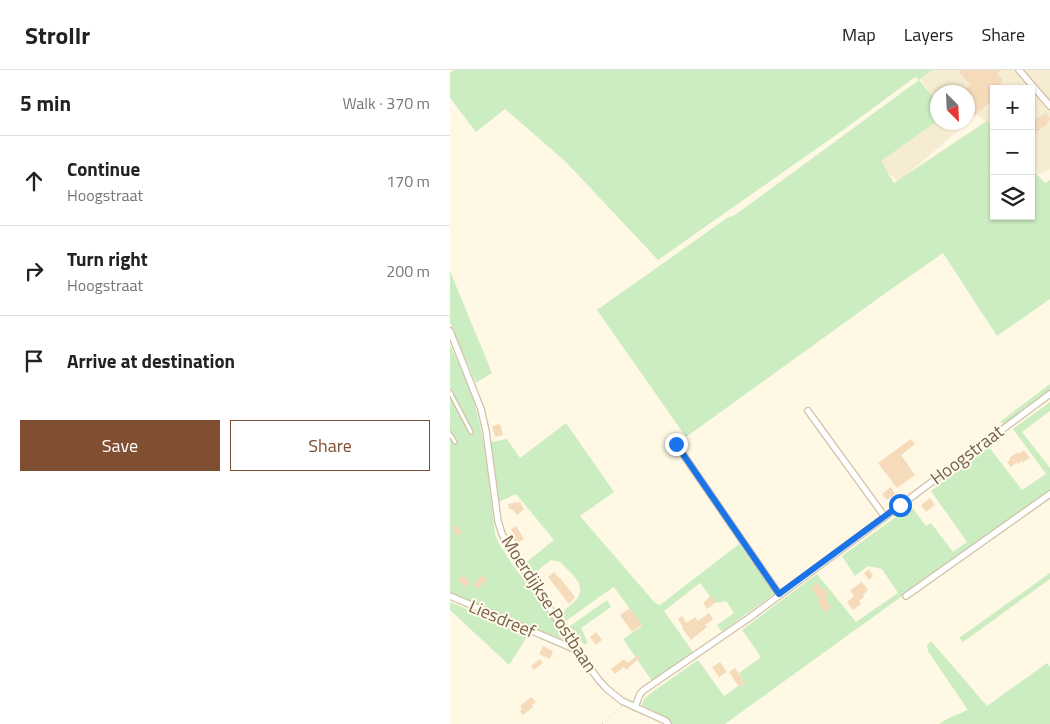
<!DOCTYPE html>
<html lang="en">
<head>
<meta charset="utf-8">
<style>
	:root { --surface:#fff; --page:#f6f6f6; --text:#222; --muted:#767676; --line:#e0e0e0; --accent:#804e30 }
	body { margin:0; font-family:"Titillium Web",sans-serif; background:var(--page); color:var(--text) }
	.controls { position:absolute; right:15px; top:15px; display:grid; overflow:hidden; border-radius:0px; box-shadow:0 1px 4px #0004 }
	.controls button { width:45px; height:45px; display:grid; place-items:center; padding:0; border:0; border-bottom:1px solid var(--line); background:var(--surface); color:var(--text); font:25px sans-serif }
	.compass { position:absolute; left:480px; top:15px; width:45px; height:45px; border-radius:50%; background:var(--surface); box-shadow:0 1px 4px #0004; rotate:156deg }
	.stop { position:absolute; width:15px; height:15px; margin:-11px; border:4px solid #1a73e8; border-radius:50%; background:#fff }
	.stop.end { background:#1a73e8; border-color:#fff; box-shadow:0 1px 5px #0008 }
	.list { margin:0; padding:0; list-style:none }
	h2 { display:flex; justify-content:space-between; align-items:center; height:65px; margin:0; padding:0 20px; font-size:21px }
	h2 small { font-size:16px; font-weight:400; color:var(--muted) }
	.list li { display:grid; grid-template-columns:32px 1fr auto; gap:15px; align-items:center; box-sizing:border-box; height:90px; padding:0 20px; border-top:1px solid var(--line) }
	.list b { display:block; font-size:19px; white-space:nowrap }
	.list p { margin:0; font-size:16px; white-space:nowrap; color:var(--muted) }
	.list em { font-size:16px; font-style:normal; color:var(--muted) }
	.actions { display:flex; gap:10px; padding:15px 20px }
	.actions a { flex:1; padding:11px 0; border:1px solid var(--accent); border-radius:0px; text-align:center; font-size:18px; color:var(--accent) }
	.actions .main { background:var(--accent); color:#fff }
	.icon { flex:none; width:28px; height:28px; fill:none; stroke:currentColor; stroke-width:2; stroke-linecap:round; stroke-linejoin:round }
	.map { position:relative; flex:none; width:600px; height:654px; overflow:hidden }
	header { display:flex; align-items:center; gap:30px; box-sizing:border-box; height:70px; padding:0 25px; background:var(--surface); border-bottom:1px solid var(--line) }
	header strong { font-size:24px }
	nav { display:flex; gap:28px; margin-inline-start:auto; font-size:18px }
	main { display:flex }
	aside { flex:1; background:var(--surface) }
	.map>svg:first-child { display:block }
	.residential { fill:#f6ecd2 }
	.green { fill:#ccedc1 }
	.building { fill:#f6dbba }
	.lines { fill:none; stroke-linecap:round; stroke-linejoin:round }
	.service-casing { stroke:#d1c1a9; stroke-width:5.5 }
	.minor-casing { stroke:#d1c1a9; stroke-width:8 }
	.path { stroke:#dbbf9c; stroke-width:1; stroke-dasharray:1 4; stroke-linecap:butt }
	.service { stroke:#fff; stroke-width:3 }
	.minor { stroke:#fff; stroke-width:5.5 }
	.route { stroke:#1a73e8; stroke-width:6 }
	.labels { text-anchor:middle; stroke-width:4; stroke-linejoin:round; paint-order:stroke }
	.street-label { font-size:18px; fill:#796147; stroke:#fffbec }
</style>
</head>
<body>
<header>
<strong>Strollr</strong>
<nav><a>Map</a><a>Layers</a><a>Share</a></nav>
</header>
<main>
<aside>
<h2>5 min<small>Walk · 370 m</small></h2>
<ul class="list">
<li><svg class="icon" aria-label="ahead" viewBox="0 0 24 24"><path d="M12 20V5M6 11l6-6 6 6"/></svg><div><b>Continue</b><p>Hoogstraat</p></div><em>170 m</em></li>
<li><svg class="icon" aria-label="right" viewBox="0 0 24 24"><path d="M7 20v-9h11M14 6l5 5-5 5"/></svg><div><b>Turn right</b><p>Hoogstraat</p></div><em>200 m</em></li>
<li><svg class="icon" aria-label="arrive" viewBox="0 0 24 24"><path d="M6 21V4h12l-3 4 3 4H6"/></svg><div><b>Arrive at destination</b></div></li>
</ul>
<div class="actions"><a class="main">Save</a><a>Share</a></div>
</aside>
<div class="map">
<svg width="600" height="654" viewBox="0 0 600 654">
	<rect width="100%" height="100%" fill="#fef8e4"/>
	<g class="residential">
		<polygon points="468,0 600,0 600,99 589,104 581,97 581,19 544,19 544,60 527,44 518,52 518,22 488,22 487,35 468,4"/>
		<polygon points="487,51 488,52 517,53 448,112 424,89"/>
	</g>
	<g class="green">
		<polygon points="4,0 482,0 469,10 487,32 487,51 431,91 444,113 537,51 544,57 544,146 581,146 581,98 595,113 600,110 600,229 547,266 493,183 437,222 236,367 147,240 277,148 285,145 469,10 465,7 403,53 208,190 115,91 55,39 26,62 0,28 0,3"/>
		<polygon points="0,201 42,303 26,313 0,253"/>
		<path d="M 0,275 C 10,296 20,317 26,339 C 37,379 40,422 45,464 L 48,472 L 62,494 L 120,572 L 54,546 L 7,527 L 0,522 Z"/>
		<polygon points="600,314 600,321 555,355 550,352"/>
		<polygon points="600,332 600,341 572,362 600,398 600,422 473,511 275,654 218,654 209,644 192,635 194,629 201,623 248,590 274,626 294,612 289,603 311,587 292,560 367,504 406,552 448,523 432,499 418,496 405,506 392,486 461,436 476,456 481,453 503,482 517,472 481,421 539,377 572,420 596,404 563,359"/>
		<path d="M 116,353 L 164,422 L 130,446 L 205,533 L 210,535 L 289,474 L 325,523 L 272,562 L 267,555 L 284,543 L 276,531 L 265,533 L 250,513 L 214,541 L 243,582 L 202,611 L 173,569 L 192,556 L 164,517 L 152,525 L 116,551 L 111,544 L 128,528 L 130,521 L 129,513 L 124,506 L 110,492 L 101,490 C 94,495 85,501 85,510 L 74,494 L 104,470 L 66,424 L 49,432 L 41,372 L 57,369 L 70,388 Z"/>
		<polygon points="600,503 600,509 513,572 509,568"/>
		<polygon points="157,530 161,537 131,558 138,573 134,575 120,556"/>
		<polygon points="0,532 78,565 59,595 0,540"/>
		<polygon points="481,571 537,636 597,593 600,597 600,654 489,654 499,648 518,640 478,581 477,576"/>
	</g>
	<g class="building">
		<polygon points="511,0 551,0 547,4 552,9 552,11 550,14 554,19 544,19 544,28 525,46 518,37 518,22 512,22 520,15 509,2"/>
		<polygon points="596,43 600,48 600,50 596,53 598,54 581,66 581,52"/>
		<polygon points="50,354 53,365 45,367 42,356"/>
		<polygon points="461,369 465,374 451,385 465,405 447,418 428,393"/>
		<polygon points="574,380 580,388 573,392 572,391 568,394 567,392 561,397 557,392 560,390 559,388 568,382 569,384"/>
		<polygon points="441,417 445,424 437,430 432,424"/>
		<polygon points="480,428 485,435 476,442 471,435"/>
		<polygon points="70,432 74,439 67,445 62,439 59,439 58,434"/>
		<polygon points="5,455 12,463 8,466 2,458"/>
		<polygon points="66,456 74,469 66,474 63,469 65,467 61,459"/>
		<polygon points="419,499 423,506 419,510 414,503"/>
		<polygon points="104,502 109,508 110,508 125,527 119,534 98,507"/>
		<polygon points="13,505 20,512 16,517 8,510"/>
		<polygon points="32,505 37,509 28,519 24,514"/>
		<polygon points="412,512 418,520 413,525 414,527 409,531 411,534 403,540 397,532 404,526 400,520"/>
		<polygon points="367,513 374,521 376,519 379,523 375,527 381,538 376,542 367,532 370,530 361,518"/>
		<polygon points="261,526 266,532 257,539 253,533"/>
		<polygon points="180,538 192,555 182,562 170,545"/>
		<polygon points="259,543 263,549 255,555 257,557 241,570 232,558 233,557 228,549 232,546 237,553 245,547 248,551"/>
		<polygon points="146,562 152,570 146,575 140,567"/>
		<polygon points="93,576 103,581 100,589 89,584"/>
		<polygon points="188,585 190,588 176,600 174,597 165,604 161,599 174,589 177,593"/>
		<polygon points="90,589 93,593 84,600 81,596"/>
		<polygon points="270,592 277,602 269,607 262,597"/>
		<polygon points="285,598 295,613 289,617 279,602"/>
		<polygon points="81,627 86,632 82,635 83,637 73,645 70,641 72,639 70,636"/>
	</g>
	<g class="lines">
		<defs>
			<g id="service">
				<polyline points="0,322 21,362"/>
				<polyline points="0,364 5,372"/>
			</g>
			<g id="minor">
				<polyline points="569,0 600,36"/>
				<polyline points="0,261 31,339 36,361 48,451 52,464 59,477 130,584 148,609 156,618 172,631 216,651 218,654"/>
				<polyline points="358,341 435,447"/>
				<polyline points="226,374 329,524"/>
				<polyline points="0,526 122,578 126,581"/>
				<polyline points="456,526 600,424"/>
				<polyline points="185,637 190,624 194,620 299,548 600,324"/>
			</g>
		</defs>
		<use href="#service" class="service-casing"/>
		<use href="#minor" class="minor-casing"/>
		<polyline class="path" points="152,654 172,636"/>
		<use href="#service" class="service"/>
		<use href="#minor" class="minor"/>
	</g>
	<g class="lines">
		<polyline class="route" points="226,374 329,524 450,435"/>
	</g>
	<g class="labels">
		<g class="street-label">
			<text transform="translate(517 385) rotate(-37)" y="6">Hoogstraat</text>
			<text transform="translate(99 534) rotate(57)" y="6">Moerdijkse Postbaan</text>
			<text transform="translate(52 549) rotate(23)" y="6">Liesdreef</text>
		</g>
	</g>
</svg>
<div class="controls">
<button>+</button>
<button>−</button>
<button><svg class="icon" aria-label="layers" viewBox="0 0 24 24"><path d="M12 4l9 5-9 5-9-5zM3 14l9 5 9-5"/></svg></button>
</div>
<svg class="compass" viewBox="-18 -18 36 36"><path d="M0-13l5 13h-10z" fill="#e53935"/><path d="M0 13l5-13h-10z" fill="#767676"/></svg>
<div class="stop" style="left:450px;top:435px"></div>
<div class="stop end" style="left:226px;top:374px"></div>
</div>
</main>
</body>
</html>
